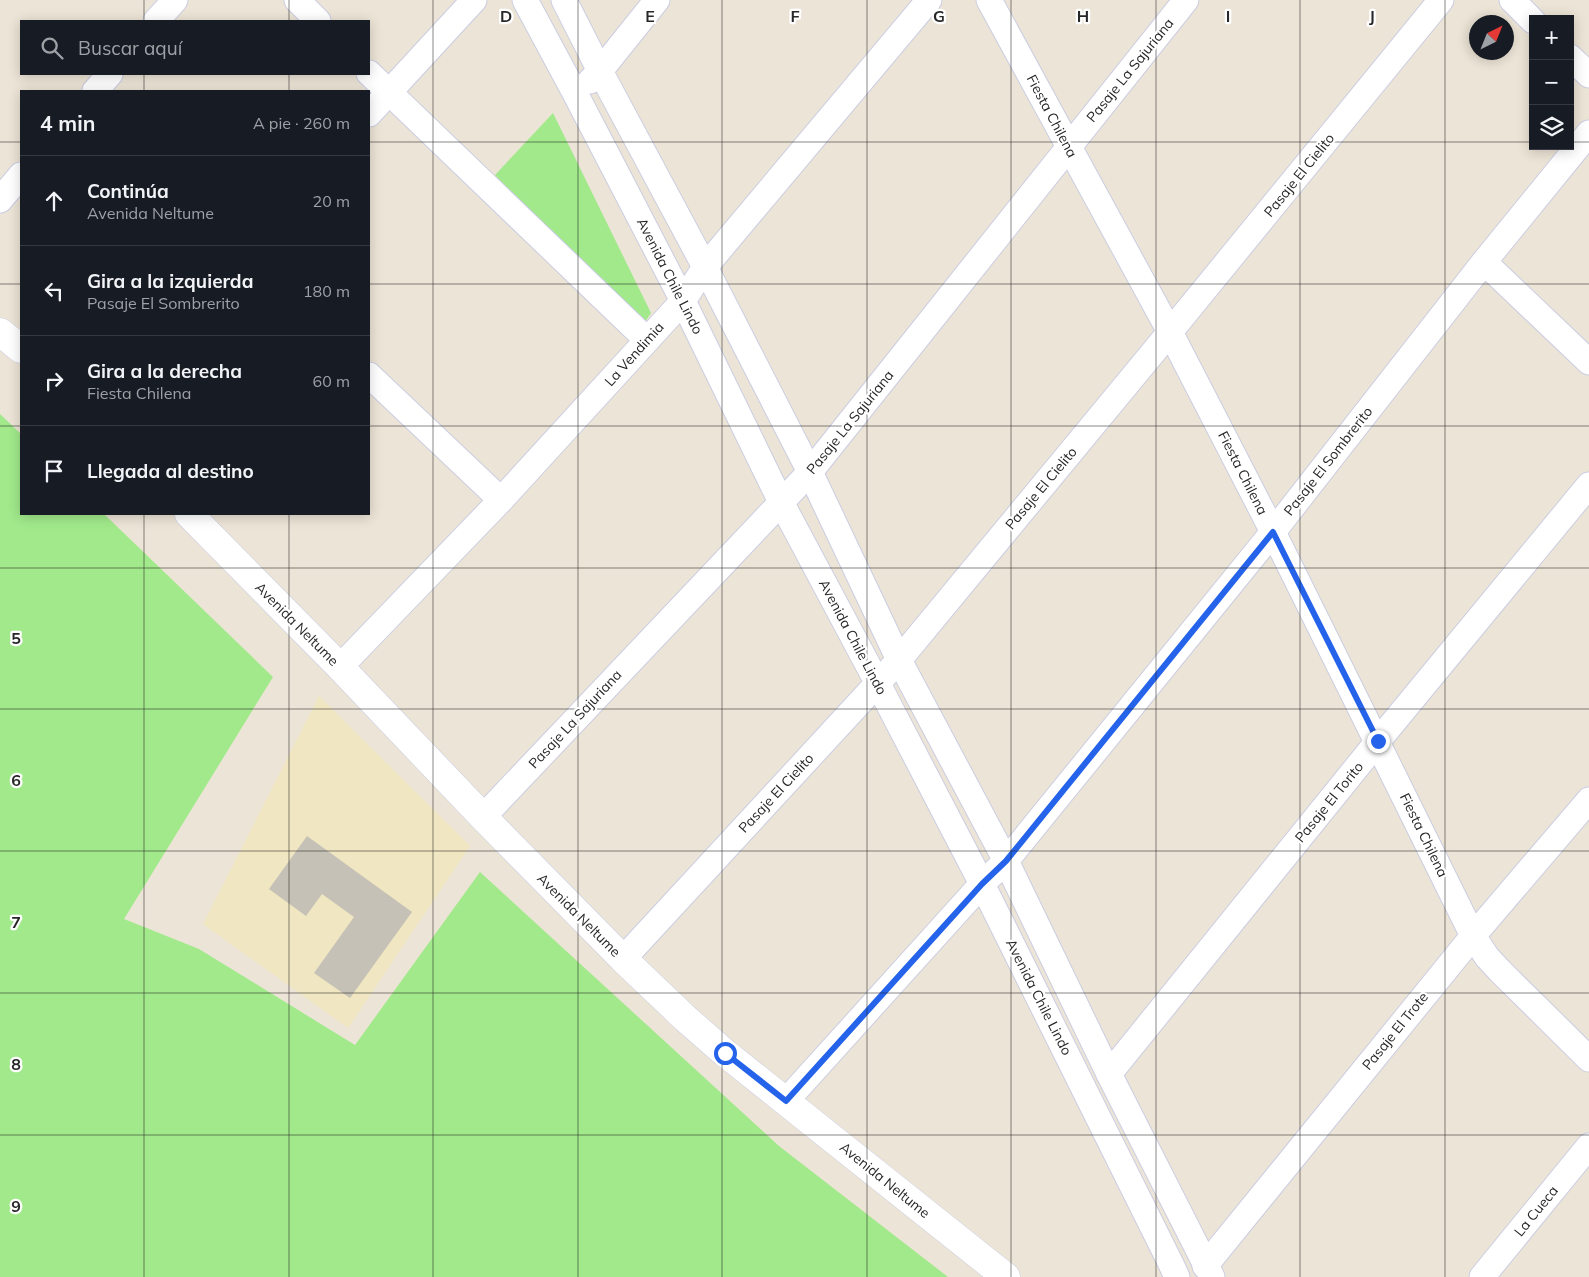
<!DOCTYPE html>
<html lang="es">
<head>
<meta charset="utf-8">
<style>
	:root { --surface:#171b24; --page:#242831; --text:#f1f3f6; --muted:#9ea1a6; --line:#363941 }
	body { margin:0; font-family:Mulish,sans-serif; background:var(--page); color:var(--text) }
	.controls { position:absolute; right:15px; top:15px; display:grid; overflow:hidden; border-radius:0px; box-shadow:0 2px 12px #0003 }
	.controls button { width:45px; height:45px; display:grid; place-items:center; padding:0; border:0; border-bottom:1px solid var(--line); background:var(--surface); color:var(--text); font:25px sans-serif }
	.compass { position:absolute; left:1469px; top:15px; width:45px; height:45px; border-radius:50%; background:var(--surface); box-shadow:0 2px 12px #0003; rotate:43deg }
	.stop { position:absolute; width:15px; height:15px; margin:-11px; border:4px solid #2563eb; border-radius:50%; background:#fff }
	.stop.end { background:#2563eb; border-color:#fff; box-shadow:0 1px 5px #0008 }
	.list { margin:0; padding:0; list-style:none }
	h2 { display:flex; justify-content:space-between; align-items:center; height:65px; margin:0; padding:0 20px; font-size:21px }
	h2 small { font-size:16px; font-weight:400; color:var(--muted) }
	.list li { display:grid; grid-template-columns:32px 1fr auto; gap:15px; align-items:center; box-sizing:border-box; height:90px; padding:0 20px; border-top:1px solid var(--line) }
	.list b { display:block; font-size:19px; white-space:nowrap }
	.list p { margin:0; font-size:16px; white-space:nowrap; color:var(--muted) }
	.list em { font-size:16px; font-style:normal; color:var(--muted) }
	.icon { flex:none; width:28px; height:28px; fill:none; stroke:currentColor; stroke-width:2; stroke-linecap:round; stroke-linejoin:round }
	.map { position:relative; flex:none; width:1589px; height:1277px; overflow:hidden }
	.search { position:absolute; background:var(--surface); box-shadow:0 2px 12px #0003; left:20px; top:20px; width:350px; height:55px; display:flex; align-items:center; gap:12px; box-sizing:border-box; padding:0 18px; border-radius:0px; color:var(--muted); font-size:19px }
	.panel { position:absolute; background:var(--surface); box-shadow:0 2px 12px #0003; left:20px; top:90px; width:350px; height:425px; border-radius:0px }
	.map>svg:first-child { display:block }
	.education { fill:#f0e6c2 }
	.green { fill:#a1e98b }
	.building { fill:#c6c1b6 }
	.lines { fill:none; stroke-linecap:round; stroke-linejoin:round }
	.minor-casing { stroke:#cbcde2; stroke-width:27 }
	.tertiary-casing { stroke:#cbcde2; stroke-width:29 }
	.minor { stroke:#fff; stroke-width:25 }
	.tertiary { stroke:#fff; stroke-width:28 }
	.route { stroke:#2563eb; stroke-width:6 }
	.grid { fill:none; stroke:#272727; stroke-width:1; stroke-opacity:0.55 }
	.labels { text-anchor:middle; stroke-width:4.5; stroke-linejoin:round; paint-order:stroke }
	.street-label { font-size:14px; fill:#272727; stroke:#fff }
	.grid-label { font-size:16px; text-anchor:middle; font-weight:bold; fill:#272727; stroke:#fff; stroke-width:4.5; stroke-linejoin:round; paint-order:stroke }
</style>
</head>
<body>
<div class="map">
<svg width="1589" height="1277" viewBox="0 0 1589 1277">
	<rect width="100%" height="100%" fill="#ece4d6"/>
	<polygon class="education" points="319,696 470,846 348,1028 203,924"/>
	<g class="green">
		<polygon points="553,113 651,313 641,328 495,175"/>
		<polygon points="0,414 21,434 21,514 104,514 273,677 124,919 199,949 355,1045 480,872 779,1146 948,1277 0,1277"/>
	</g>
	<polygon class="building" points="307,836 412,912 350,998 314,973 354,917 322,894 306,916 269,889"/>
	<g class="lines">
		<defs>
			<g id="minor">
				<polyline points="297,0 318,21"/>
				<polyline points="525,0 576,95 683,301 781,502 877,682 982,884 1171,1264 1177,1277"/>
				<polyline points="564,0 600,71 705,267 810,472 899,660 1006,861 1109,1074 1212,1277"/>
				<polyline points="989,0 1170,332 1273,532 1473,936 1487,957 1500,971 1589,1059"/>
				<polyline points="1512,0 1533,21"/>
				<polyline points="156,21 175,0"/>
				<polyline points="1570,57 1589,75"/>
				<polyline points="369,73 647,340"/>
				<polyline points="590,81 600,71 657,0"/>
				<polyline points="95,91 110,74"/>
				<polyline points="369,114 474,0"/>
				<polyline points="0,200 21,175"/>
				<polyline points="1484,262 1589,362"/>
				<polyline points="369,375 501,500"/>
				<polyline points="340,667 501,500 683,301 705,267 929,0"/>
				<polyline points="483,817 810,472 1186,0"/>
				<polyline points="623,959 899,660 1170,332 1441,0"/>
				<polyline points="1109,1074 1378,741 1589,485"/>
				<polyline points="786,1101 982,884 1006,861 1273,532 1484,262 1589,133"/>
				<polyline points="1205,1266 1473,936 1589,800"/>
				<polyline points="1482,1277 1589,1146"/>
			</g>
			<g id="tertiary">
				<polyline points="0,332 21,349"/>
				<polyline points="189,514 340,667 483,817 623,959 685,1018 725,1053 1006,1277"/>
			</g>
		</defs>
		<use href="#minor" class="minor-casing"/>
		<use href="#tertiary" class="tertiary-casing"/>
		<use href="#minor" class="minor"/>
		<use href="#tertiary" class="tertiary"/>
	</g>
	<g class="lines">
		<polyline class="route" points="725,1053 786,1101 982,884 1006,861 1273,532 1378,741"/>
	</g>
	<path class="grid" d="M 144,0 L 144,21M 289,0 L 289,21M 433,0 L 433,1277M 578,0 L 578,1277M 722,0 L 722,1277M 867,0 L 867,1277M 1011,0 L 1011,1277M 1156,0 L 1156,1277M 1300,0 L 1300,1277M 1445,0 L 1445,1277M 144,74 L 144,91M 289,74 L 289,91M 0,142 L 21,142M 369,142 L 1533,142M 1570,142 L 1589,142M 0,284 L 21,284M 369,284 L 1589,284M 0,426 L 21,426M 369,426 L 1589,426M 144,514 L 144,1277M 289,514 L 289,1277M 0,568 L 1589,568M 0,709 L 1589,709M 0,851 L 1589,851M 0,993 L 1589,993M 0,1135 L 1589,1135"/>
	<g class="labels">
		<g class="street-label">
			<text transform="translate(1130 70) rotate(-51)" y="5">Pasaje La Sajuriana</text>
			<text transform="translate(1052 116) rotate(62)" y="5">Fiesta Chilena</text>
			<text transform="translate(1299 175) rotate(-51)" y="5">Pasaje El Cielito</text>
			<text transform="translate(670 276) rotate(63)" y="5">Avenida Chile Lindo</text>
			<text transform="translate(634 354) rotate(-48)" y="5">La Vendimia</text>
			<text transform="translate(850 422) rotate(-51)" y="5">Pasaje La Sajuriana</text>
			<text transform="translate(1328 461) rotate(-52)" y="5">Pasaje El Sombrerito</text>
			<text transform="translate(1243 473) rotate(63)" y="5">Fiesta Chilena</text>
			<text transform="translate(1041 488) rotate(-50)" y="5">Pasaje El Cielito</text>
			<text transform="translate(297 624) rotate(45)" y="5">Avenida Neltume</text>
			<text transform="translate(853 637) rotate(62)" y="5">Avenida Chile Lindo</text>
			<text transform="translate(575 719) rotate(-47)" y="5">Pasaje La Sajuriana</text>
			<text transform="translate(776 793) rotate(-47)" y="5">Pasaje El Cielito</text>
			<text transform="translate(1329 802) rotate(-51)" y="5">Pasaje El Torito</text>
			<text transform="translate(1424 835) rotate(64)" y="5">Fiesta Chilena</text>
			<text transform="translate(579 915) rotate(45)" y="5">Avenida Neltume</text>
			<text transform="translate(1039 997) rotate(63)" y="5">Avenida Chile Lindo</text>
			<text transform="translate(1395 1031) rotate(-51)" y="5">Pasaje El Trote</text>
			<text transform="translate(885 1180) rotate(39)" y="5">Avenida Neltume</text>
			<text transform="translate(1536 1211) rotate(-51)" y="5">La Cueca</text>
		</g>
	</g>
	<g class="grid-label">
		<text x="506" y="22">D</text>
		<text x="650" y="22">E</text>
		<text x="795" y="22">F</text>
		<text x="939" y="22">G</text>
		<text x="1083" y="22">H</text>
		<text x="1228" y="22">I</text>
		<text x="1372" y="22">J</text>
		<text x="16" y="644">5</text>
		<text x="16" y="786">6</text>
		<text x="16" y="928">7</text>
		<text x="16" y="1070">8</text>
		<text x="16" y="1212">9</text>
	</g>
</svg>
<div class="controls">
<button>+</button>
<button>−</button>
<button><svg class="icon" aria-label="layers" viewBox="0 0 24 24"><path d="M12 4l9 5-9 5-9-5zM3 14l9 5 9-5"/></svg></button>
</div>
<svg class="compass" viewBox="-18 -18 36 36"><path d="M0-13l5 13h-10z" fill="#e53935"/><path d="M0 13l5-13h-10z" fill="#9ea1a6"/></svg>
<div class="stop" style="left:725px;top:1053px"></div>
<div class="stop end" style="left:1378px;top:741px"></div>
<div class="search"><svg class="icon" aria-label="search" viewBox="0 0 24 24"><circle cx="10" cy="10" r="6"/><path d="M15 15l6 6"/></svg>Buscar aquí</div>
<section class="panel">
<h2>4 min<small>A pie · 260 m</small></h2>
<ul class="list">
<li><svg class="icon" aria-label="ahead" viewBox="0 0 24 24"><path d="M12 20V5M6 11l6-6 6 6"/></svg><div><b>Continúa</b><p>Avenida Neltume</p></div><em>20 m</em></li>
<li><svg class="icon" aria-label="left" viewBox="0 0 24 24"><path d="M17 20v-9H6M10 6l-5 5 5 5"/></svg><div><b>Gira a la izquierda</b><p>Pasaje El Sombrerito</p></div><em>180 m</em></li>
<li><svg class="icon" aria-label="right" viewBox="0 0 24 24"><path d="M7 20v-9h11M14 6l5 5-5 5"/></svg><div><b>Gira a la derecha</b><p>Fiesta Chilena</p></div><em>60 m</em></li>
<li><svg class="icon" aria-label="arrive" viewBox="0 0 24 24"><path d="M6 21V4h12l-3 4 3 4H6"/></svg><div><b>Llegada al destino</b></div></li>
</ul>
</section>
</div>
</body>
</html>
